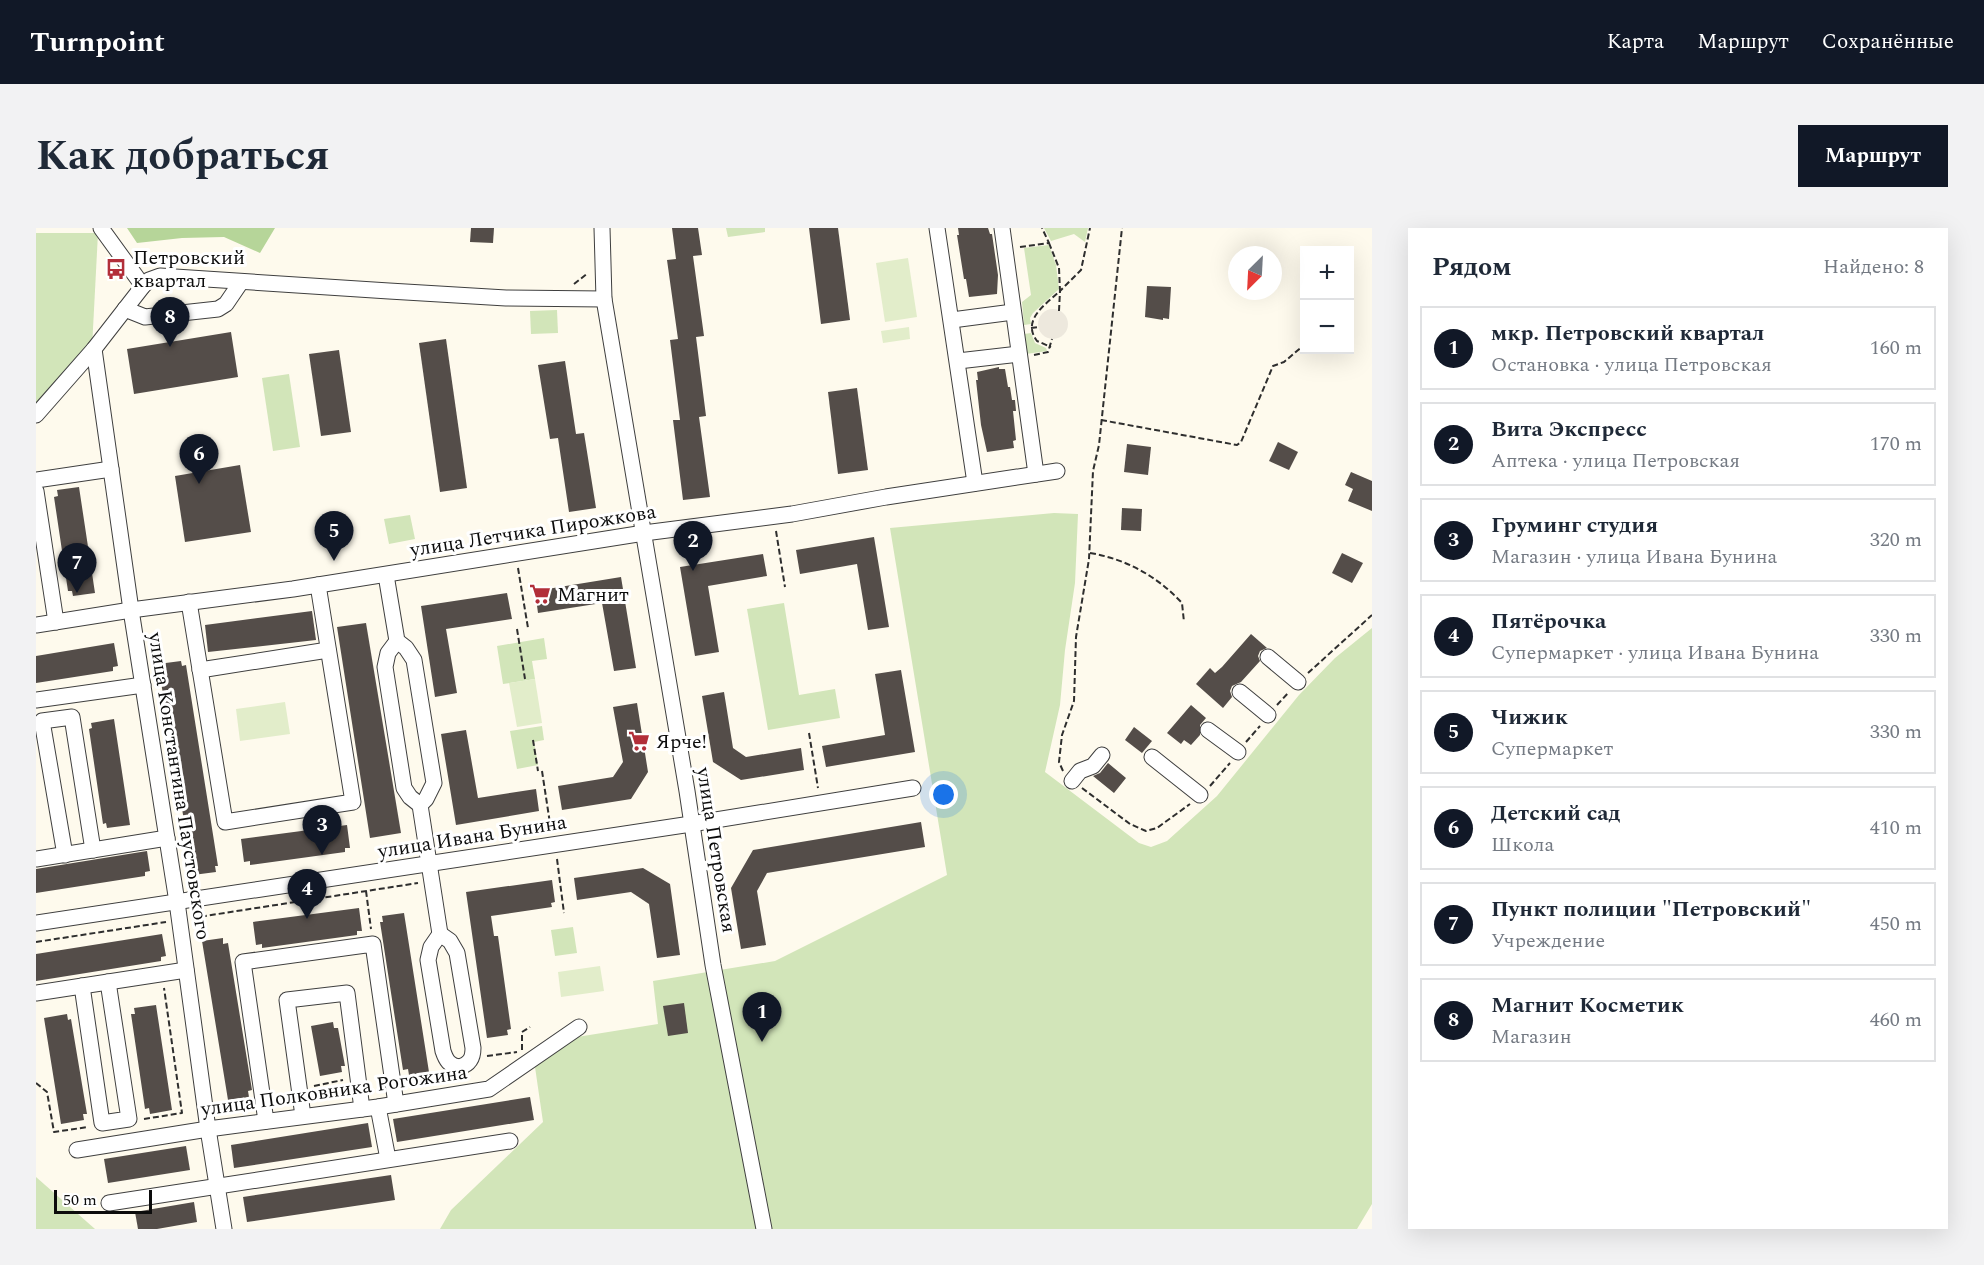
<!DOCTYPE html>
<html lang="ru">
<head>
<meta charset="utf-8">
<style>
	:root { --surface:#fff; --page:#f2f2f3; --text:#1f2937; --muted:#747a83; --line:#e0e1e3; --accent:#111827 }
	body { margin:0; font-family:Spectral,serif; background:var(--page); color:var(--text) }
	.controls { position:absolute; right:18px; top:18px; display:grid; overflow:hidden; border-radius:0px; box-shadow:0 6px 24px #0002 }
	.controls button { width:54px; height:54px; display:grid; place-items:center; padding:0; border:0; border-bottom:2px solid var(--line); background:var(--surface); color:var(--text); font:30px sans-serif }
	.compass { position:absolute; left:1192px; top:18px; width:54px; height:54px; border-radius:50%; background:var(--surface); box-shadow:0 6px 24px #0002; rotate:204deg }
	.scale { position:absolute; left:18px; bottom:15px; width:98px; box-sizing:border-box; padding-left:6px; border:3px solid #0c0c0c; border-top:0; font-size:16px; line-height:21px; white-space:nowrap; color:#0c0c0c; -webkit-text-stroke:4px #fff; paint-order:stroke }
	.you { position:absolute; left:908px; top:567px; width:21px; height:21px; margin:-15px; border:4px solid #fff; border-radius:50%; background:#1a73e8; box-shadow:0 0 0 9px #1a73e833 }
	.badge { display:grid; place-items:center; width:39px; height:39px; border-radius:50%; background:var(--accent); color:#fff; font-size:20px; font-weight:700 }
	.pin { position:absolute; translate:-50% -50px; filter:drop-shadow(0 2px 3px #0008) }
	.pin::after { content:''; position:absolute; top:32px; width:21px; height:18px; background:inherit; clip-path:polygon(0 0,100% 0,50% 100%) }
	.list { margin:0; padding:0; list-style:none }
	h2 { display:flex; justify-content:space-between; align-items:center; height:78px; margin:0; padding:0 24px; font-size:26px }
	h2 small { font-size:20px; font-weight:400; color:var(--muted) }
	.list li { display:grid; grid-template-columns:39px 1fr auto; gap:18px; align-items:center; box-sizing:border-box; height:84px; margin:0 12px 12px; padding:0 12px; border:2px solid var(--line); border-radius:0px }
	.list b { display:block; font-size:22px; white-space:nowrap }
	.list p { margin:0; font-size:20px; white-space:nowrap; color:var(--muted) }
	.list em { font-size:20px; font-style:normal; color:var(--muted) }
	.map { position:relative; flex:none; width:1336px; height:1001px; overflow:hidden; border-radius:0px }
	header { display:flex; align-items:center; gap:36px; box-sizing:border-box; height:84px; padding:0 30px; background:var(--accent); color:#fff }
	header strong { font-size:28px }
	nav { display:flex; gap:33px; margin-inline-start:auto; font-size:21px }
	.intro { display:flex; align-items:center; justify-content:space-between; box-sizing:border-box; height:144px; padding:0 36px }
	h1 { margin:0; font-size:42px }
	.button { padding:15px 27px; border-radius:0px; background:var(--accent); color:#fff; font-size:21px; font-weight:700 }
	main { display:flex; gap:36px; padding:0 36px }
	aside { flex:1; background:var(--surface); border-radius:0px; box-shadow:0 6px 24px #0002 }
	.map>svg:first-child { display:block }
	.green { fill:#d2e5b9 }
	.forest { fill:#b6d599 }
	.pitch { fill:#e2edca }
	.plaza { fill:#ede8dd }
	.building { fill:#544d49 }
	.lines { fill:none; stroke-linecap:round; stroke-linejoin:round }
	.minor-casing { stroke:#3f3f3f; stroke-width:17 }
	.path { stroke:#2e2e2e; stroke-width:2; stroke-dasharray:6 3; stroke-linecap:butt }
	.minor { stroke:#fff; stroke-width:15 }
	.labels { text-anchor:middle; stroke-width:6; stroke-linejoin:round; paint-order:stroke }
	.poi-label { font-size:20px; fill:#0c0c0c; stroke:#fff; text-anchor:start }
	.street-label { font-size:20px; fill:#0c0c0c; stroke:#fff }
</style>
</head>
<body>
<header>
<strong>Turnpoint</strong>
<nav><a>Карта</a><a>Маршрут</a><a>Сохранённые</a></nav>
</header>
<div class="intro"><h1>Как добраться</h1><a class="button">Маршрут</a></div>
<main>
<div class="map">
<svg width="1336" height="1001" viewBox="0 0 1336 1001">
	<rect width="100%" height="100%" fill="#fefaed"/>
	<g class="green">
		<polygon points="690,0 729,0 729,4 692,9"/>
		<polygon points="1008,0 1052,0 1049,14 1038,6 1015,13"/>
		<polygon points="0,5 62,5 56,120 0,183"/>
		<polygon points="1013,17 1020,37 1023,61 997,85 994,90 995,96 988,97 986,74 995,67 988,20"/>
		<polygon points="521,82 522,105 495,106 494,83"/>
		<polygon points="995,105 999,115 1010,120 1011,123 990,126 988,106"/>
		<polygon points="253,146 264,219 237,223 226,150"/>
		<polygon points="1018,285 1042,286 1039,355 1029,422 1024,477 1009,544 1103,615 1115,619 1131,613 1181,568 1263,467 1299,430 1336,400 1336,976 1321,1001 404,1001 415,982 507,894 499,839 541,809 622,796 617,753 739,733 911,647 854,300"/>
		<polygon points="374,287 379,311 353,316 348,291"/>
		<polygon points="748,375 763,467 799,461 804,490 732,502 711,381"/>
		<polygon points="508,410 511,431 496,433 499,451 467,456 461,418"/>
		<polygon points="506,498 508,512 498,514 502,537 481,541 474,503"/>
		<polygon points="537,699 541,725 519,728 515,702"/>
		<polygon points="0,949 59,1001 0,1001"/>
	</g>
	<polygon class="forest" points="91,0 239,0 224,25 188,9 146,10 101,15"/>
	<g class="pitch">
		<polygon points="872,30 881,89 849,94 840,35"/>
		<polygon points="873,99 874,111 847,115 845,103"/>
		<polygon points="499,451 506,495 481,499 473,455"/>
		<polygon points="249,474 254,506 204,513 200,481"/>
		<polygon points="564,738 568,763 525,769 522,744"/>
	</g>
	<circle class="plaza" cx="1017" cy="96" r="15"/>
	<g class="building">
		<polygon points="435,0 458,0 457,15 434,14"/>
		<polygon points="636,0 662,0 666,27 657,28 668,108 660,109 670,188 663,189 674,269 647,272 637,192 644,192 634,112 642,111 631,32 640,31"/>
		<polygon points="773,0 802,0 814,92 785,96"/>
		<polygon points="922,0 952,0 954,6 956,6 962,47 961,66 933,69 930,51 928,51 921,7 923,7"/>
		<polygon points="1111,58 1135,59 1133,91 1127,90 1127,92 1109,89"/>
		<polygon points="195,104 202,149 98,166 91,121"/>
		<polygon points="410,111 431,260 404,264 383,115"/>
		<polygon points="303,122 315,204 285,208 273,126"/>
		<polygon points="529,133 540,206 548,205 560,280 533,284 522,210 514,211 502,137"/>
		<polygon points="963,139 963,141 969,141 972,159 974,159 976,172 979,172 980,183 977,183 980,212 977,213 978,220 951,224 945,197 940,152 942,152 941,144"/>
		<polygon points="821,160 832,242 802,246 792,164"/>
		<polygon points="1242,214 1262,224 1253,242 1233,233"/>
		<polygon points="1091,216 1115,219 1112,247 1088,244"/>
		<polygon points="204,237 215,304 149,314 139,248"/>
		<polygon points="1315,244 1336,253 1336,283 1312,273 1317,261 1309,257"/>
		<polygon points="43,259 59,365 37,368 36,363 32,363 18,269 22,268 21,262"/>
		<polygon points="1086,280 1106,281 1105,303 1085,302"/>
		<polygon points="838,309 853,399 832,402 821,336 764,346 760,322"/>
		<polygon points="1306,325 1327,335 1316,355 1296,345"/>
		<polygon points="727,326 731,348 672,358 683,424 659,428 644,339"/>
		<polygon points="585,349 600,440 578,443 566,375 502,385 499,363"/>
		<polygon points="471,365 476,391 410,401 421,465 399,469 385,378"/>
		<polygon points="276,383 280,412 172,424 169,397"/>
		<polygon points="330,395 365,605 334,610 301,399"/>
		<polygon points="1215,406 1231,420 1224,423 1222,428 1224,433 1205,454 1196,458 1194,463 1196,469 1187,480 1160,456 1174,440 1179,445 1186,439"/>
		<polygon points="78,415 82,438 77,439 77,443 0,455 0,428"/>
		<polygon points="145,433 146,438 150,437 182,638 179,638 180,644 157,647 122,436"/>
		<polygon points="865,442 879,524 790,539 786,518 849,507 839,446"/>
		<polygon points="688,464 697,520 710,529 765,520 768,542 705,552 677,534 666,468"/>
		<polygon points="601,475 612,544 595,571 526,582 522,558 577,549 587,534 577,479"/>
		<polygon points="1155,477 1170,490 1164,497 1164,507 1155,517 1148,512 1145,516 1131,505"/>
		<polygon points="78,491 94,597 71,600 70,595 67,596 53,501 56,500 55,495"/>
		<polygon points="1098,499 1116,513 1106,525 1089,512"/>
		<polygon points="430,502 442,570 500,561 503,583 420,597 405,506"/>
		<polygon points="1072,535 1090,550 1078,565 1057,548 1064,545"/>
		<polygon points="885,594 889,619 731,645 721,663 730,717 705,721 695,660 717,622"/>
		<polygon points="311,597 314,620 309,620 309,624 214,637 214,633 208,634 205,611"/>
		<polygon points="111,623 114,643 109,644 109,648 0,665 0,641"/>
		<polygon points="607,640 634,656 644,727 621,730 613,676 595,664 541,672 538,650"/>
		<polygon points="516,652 519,674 515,675 516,679 455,688 458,708 462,708 475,801 471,802 472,807 451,810 430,664"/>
		<polygon points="323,680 326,703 321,703 321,707 226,720 226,716 220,717 217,694"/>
		<polygon points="368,685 393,844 373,847 372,841 367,842 344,694 347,694 346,688"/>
		<polygon points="126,706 130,728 125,729 125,733 0,753 0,726"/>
		<polygon points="187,710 187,716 192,715 216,862 212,863 213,869 192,872 166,713"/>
		<polygon points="648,775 652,805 632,808 627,778"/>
		<polygon points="120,777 136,882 114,886 113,880 109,881 95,786 99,786 98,780"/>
		<polygon points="31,786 32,792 35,791 51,886 47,886 48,892 25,896 8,790"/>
		<polygon points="297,794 298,800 302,800 309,838 305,838 306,844 284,848 275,798"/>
		<polygon points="494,869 498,892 361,914 357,891"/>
		<polygon points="332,895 336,919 198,940 195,917"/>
		<polygon points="150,918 154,942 72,955 68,931"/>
		<polygon points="355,947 359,972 211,994 207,969"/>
		<polygon points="158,974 161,994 121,1001 102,1001 99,984"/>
	</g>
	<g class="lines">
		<defs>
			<g id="minor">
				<polyline points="65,0 107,58"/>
				<polyline points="566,0 568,71 651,563 677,737 728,1001"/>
				<polyline points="901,0 939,255"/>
				<polyline points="966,0 1000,246"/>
				<polyline points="89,81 109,89 182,81 190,76 205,54"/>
				<polyline points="916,92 977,84"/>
				<polyline points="58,121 95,382 141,674 172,901 188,1001"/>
				<polyline points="922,133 983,126"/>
				<polyline points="0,187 58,121 107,58 113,52 124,48 353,63 470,70 568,71"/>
				<polyline points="0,252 75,241"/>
				<polyline points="0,263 20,394"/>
				<polyline points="350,347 361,413 370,420 378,432 398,555 390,571 384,577"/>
				<polyline points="153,374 189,594 317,574 282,357"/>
				<polyline points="0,397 95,382 257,361 608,305 756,286 850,269 1021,243"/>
				<polyline points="361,413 352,425 349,439 368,560 374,569 384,577 404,706"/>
				<polyline points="1232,429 1262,454"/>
				<polyline points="164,442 292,422"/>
				<polyline points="1204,464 1232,487"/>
				<polyline points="0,472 107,457"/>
				<polyline points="1172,502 1202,524"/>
				<polyline points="1116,529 1164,567"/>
				<polyline points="1036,553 1044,543 1057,538 1066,527"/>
				<polyline points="29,627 6,493 36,489 57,622"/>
				<polyline points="0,631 131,610"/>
				<polyline points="0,695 655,596 877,560"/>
				<path d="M 404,706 L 414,713 L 421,725 L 437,820 C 437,830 434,836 424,839 C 413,838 410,832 407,823 L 392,732 L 395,719 Z"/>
				<polyline points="46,758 66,895 93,891 72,754"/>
				<polyline points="0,765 150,742"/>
				<polyline points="342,879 352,931"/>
				<polyline points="267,888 251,772 311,765 326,881"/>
				<polyline points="230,893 207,734 337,716 360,876"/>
				<polyline points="41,922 172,901 342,879 453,861 543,799"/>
				<polyline points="73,975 474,913"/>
			</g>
		</defs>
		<use href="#minor" class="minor-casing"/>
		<g class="path">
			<path d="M 1013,15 L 1023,40 L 1024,63 C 1010,76 985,92 1001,113 L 1015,119"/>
			<polyline points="984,19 1013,15 1006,0"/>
			<polyline points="538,56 552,45"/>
			<polyline points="1023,83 1024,63 1045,42 1054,0"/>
			<polyline points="995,100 1003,99"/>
			<polyline points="998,127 1012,124 1016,111"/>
			<polyline points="1065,192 1201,217 1205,214 1237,138 1248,134 1268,117"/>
			<polyline points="740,303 749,359"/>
			<path d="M 1054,325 C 1090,331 1121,348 1146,375 L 1148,394"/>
			<polyline points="482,340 492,400"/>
			<polyline points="481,401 489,451"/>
			<polyline points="1272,445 1336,387"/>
			<polyline points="1241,477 1253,464"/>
			<polyline points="773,505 782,560"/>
			<polyline points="497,512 502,543"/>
			<polyline points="1210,514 1224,498"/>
			<polyline points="506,543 515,602"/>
			<polyline points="1027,543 1023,534 1026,507 1038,473 1040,409 1053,331 1057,243 1063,217 1086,0"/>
			<polyline points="1174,558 1194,535"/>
			<polyline points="1046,560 1094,596 1110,603 1121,600 1154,576"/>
			<polyline points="521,631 528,685"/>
			<polyline points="330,663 335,701"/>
			<polyline points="156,690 382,655"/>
			<polyline points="0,714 130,694"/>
			<polyline points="486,822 486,804 494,799"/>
			<polyline points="451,828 481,824"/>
			<polyline points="370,850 403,845"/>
			<polyline points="0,855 11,864 18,904 52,899"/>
			<polyline points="278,858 307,852"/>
			<polyline points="184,878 214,873"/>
			<polyline points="108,891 146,885 128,760"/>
		</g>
		<use href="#minor" class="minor"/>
	</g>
	<defs>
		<symbol id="bus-bare" viewBox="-9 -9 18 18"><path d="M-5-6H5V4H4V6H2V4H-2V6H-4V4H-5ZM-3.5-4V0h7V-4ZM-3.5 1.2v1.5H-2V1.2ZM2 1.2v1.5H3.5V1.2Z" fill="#b22e39" stroke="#fff" stroke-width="2.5" paint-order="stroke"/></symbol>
		<symbol id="supermarket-bare" viewBox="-9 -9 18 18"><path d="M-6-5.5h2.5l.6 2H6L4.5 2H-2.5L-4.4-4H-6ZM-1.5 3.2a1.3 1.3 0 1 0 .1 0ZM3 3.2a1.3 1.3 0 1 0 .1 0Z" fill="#b22e39" stroke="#fff" stroke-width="2.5" paint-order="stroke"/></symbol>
	</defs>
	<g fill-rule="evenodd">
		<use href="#bus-bare" x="65" y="26" width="30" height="30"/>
		<use href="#supermarket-bare" x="489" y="351" width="30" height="30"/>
		<use href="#supermarket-bare" x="588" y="498" width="30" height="30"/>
	</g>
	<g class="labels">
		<g class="poi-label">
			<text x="97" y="36">Петровский<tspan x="97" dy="23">квартал</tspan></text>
			<text x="521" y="373">Магнит</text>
			<text x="620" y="520">Ярче!</text>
		</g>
		<g class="street-label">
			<text transform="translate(497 302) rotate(-9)" y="7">улица Летчика Пирожкова</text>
			<text transform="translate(144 558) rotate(81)" y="7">улица Константина Паустовского</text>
			<text transform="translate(436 608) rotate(-9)" y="7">улица Ивана Бунина</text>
			<text transform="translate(681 622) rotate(81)" y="7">улица Петровская</text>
			<text transform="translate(298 862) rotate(-8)" y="7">улица Полковника Рогожина</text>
		</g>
	</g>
</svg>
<div class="controls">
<button>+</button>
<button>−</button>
</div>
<svg class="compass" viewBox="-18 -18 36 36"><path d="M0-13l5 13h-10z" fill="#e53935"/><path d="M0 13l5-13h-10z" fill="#747a83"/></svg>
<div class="scale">50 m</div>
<div class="you"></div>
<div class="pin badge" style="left:726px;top:814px">1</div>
<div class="pin badge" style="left:657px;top:343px">2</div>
<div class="pin badge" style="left:286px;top:627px">3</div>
<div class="pin badge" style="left:271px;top:691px">4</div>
<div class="pin badge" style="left:298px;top:333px">5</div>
<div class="pin badge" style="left:163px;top:256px">6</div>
<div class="pin badge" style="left:41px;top:365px">7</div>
<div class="pin badge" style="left:134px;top:119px">8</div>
</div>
<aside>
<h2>Рядом<small>Найдено: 8</small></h2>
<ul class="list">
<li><span class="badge">1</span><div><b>мкр. Петровский квартал</b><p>Остановка · улица Петровская</p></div><em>160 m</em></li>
<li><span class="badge">2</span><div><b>Вита Экспресс</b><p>Аптека · улица Петровская</p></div><em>170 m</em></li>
<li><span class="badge">3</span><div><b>Груминг студия</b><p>Магазин · улица Ивана Бунина</p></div><em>320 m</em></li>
<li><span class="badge">4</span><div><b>Пятёрочка</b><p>Супермаркет · улица Ивана Бунина</p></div><em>330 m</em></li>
<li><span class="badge">5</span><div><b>Чижик</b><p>Супермаркет</p></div><em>330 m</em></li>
<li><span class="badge">6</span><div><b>Детский сад</b><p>Школа</p></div><em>410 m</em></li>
<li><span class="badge">7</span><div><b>Пункт полиции &quot;Петровский&quot;</b><p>Учреждение</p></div><em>450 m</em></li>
<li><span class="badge">8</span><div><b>Магнит Косметик</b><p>Магазин</p></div><em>460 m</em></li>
</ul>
</aside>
</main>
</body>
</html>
